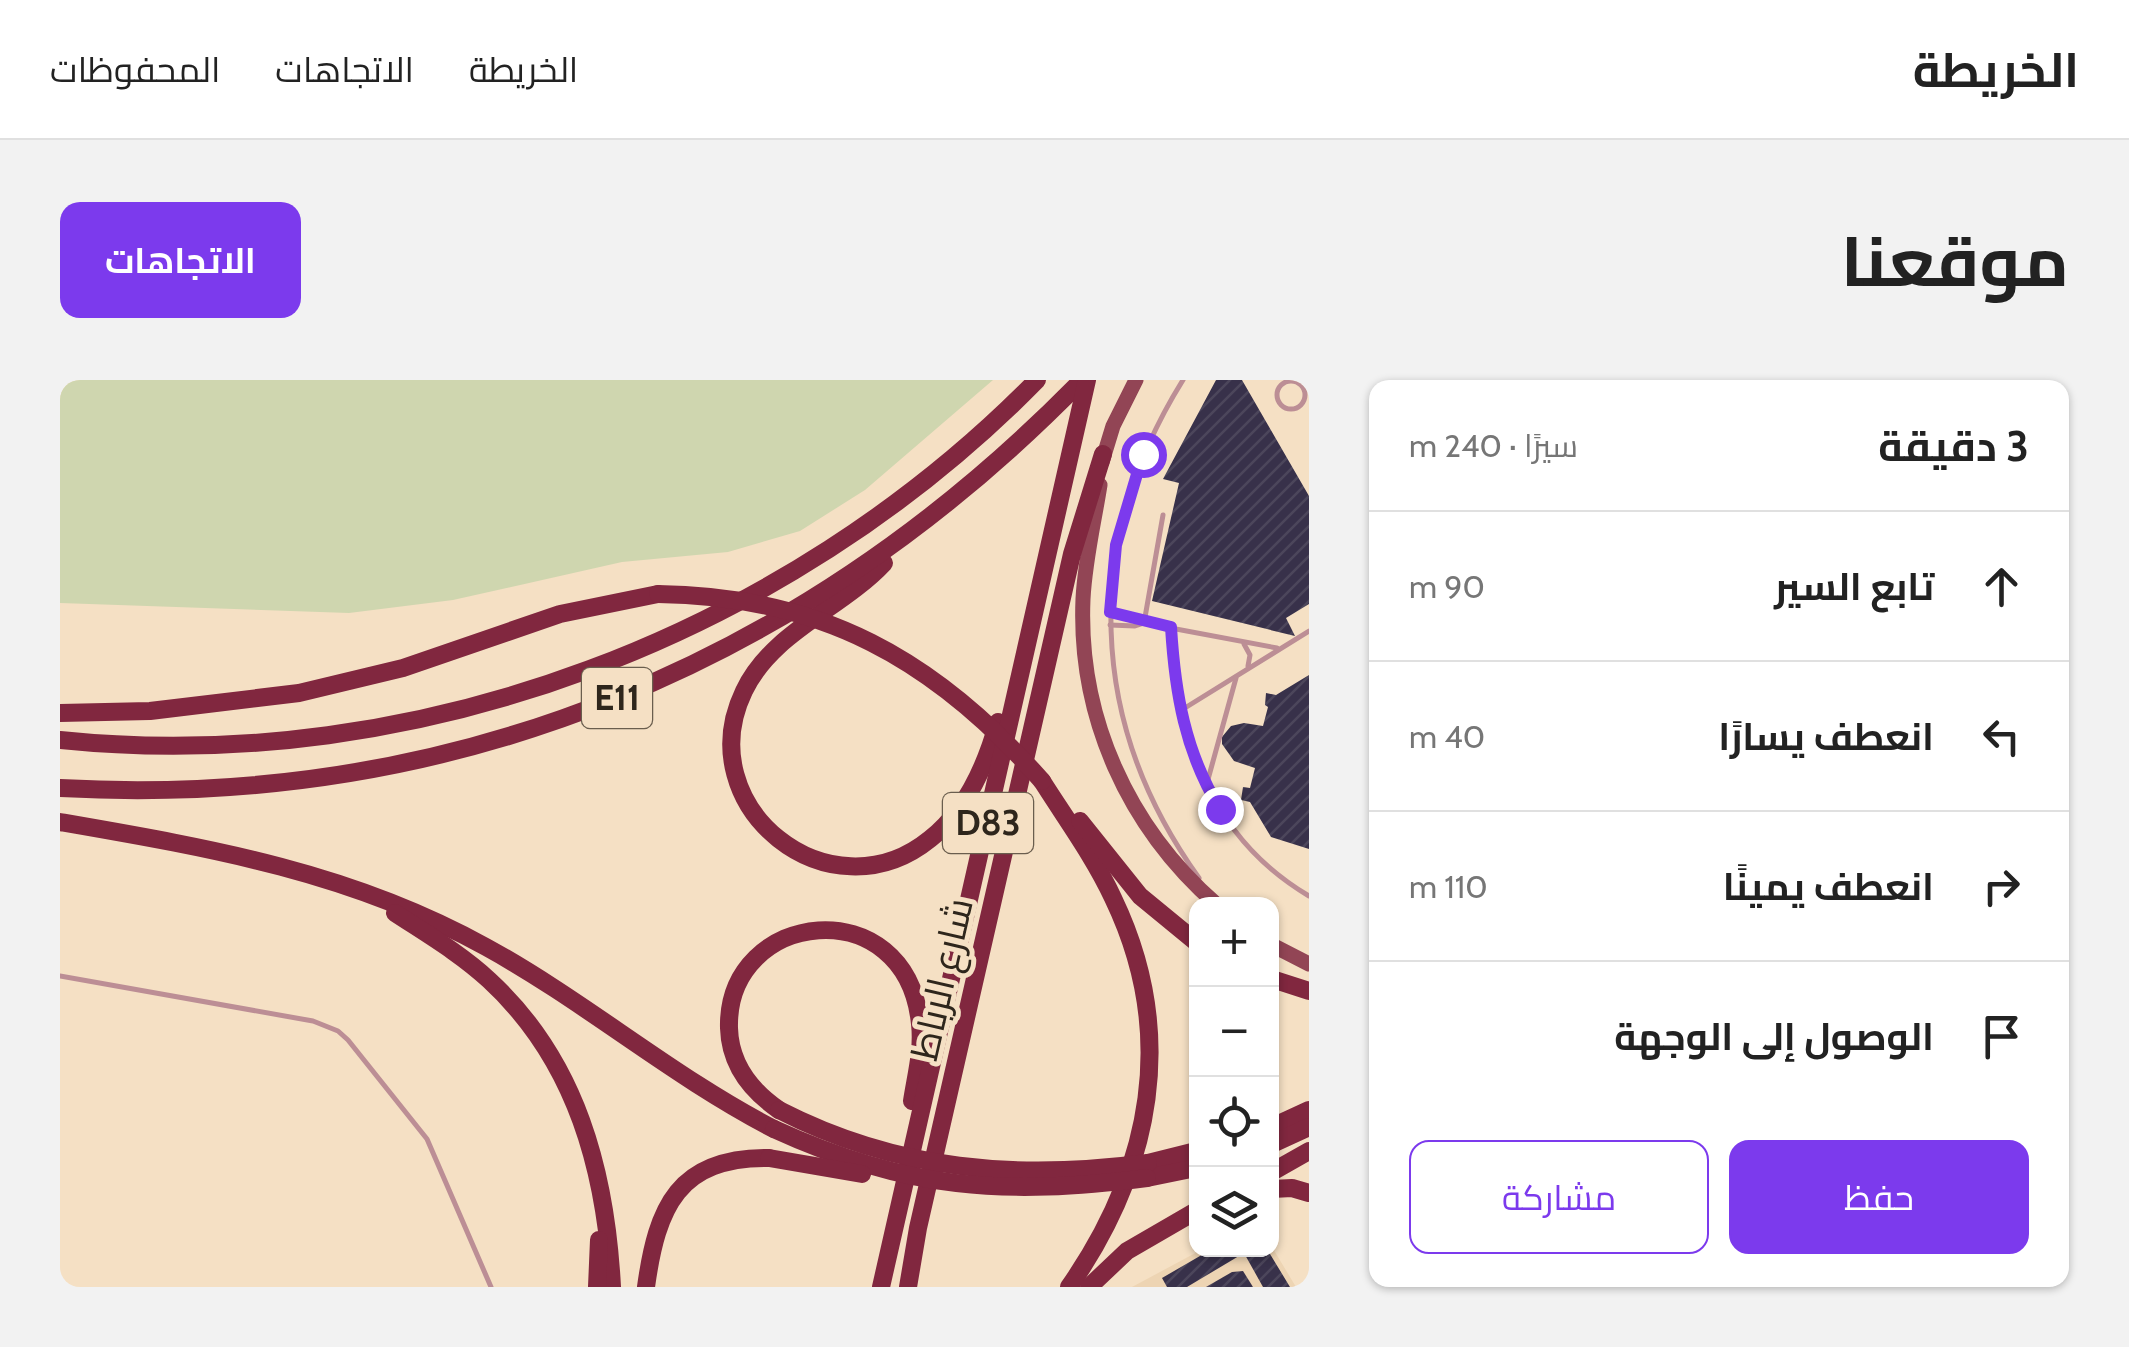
<!DOCTYPE html>
<html lang="ar">
<head>
<meta charset="utf-8">
<style>
	:root { --surface:#fff; --page:#f2f2f2; --text:#222; --muted:#767676; --line:#e0e0e0; --accent:#7c3aed }
	body { margin:0; font-family:Cabin,Cairo,sans-serif; background:var(--page); color:var(--text); direction:rtl }
	.controls { position:absolute; right:30px; bottom:30px; display:grid; overflow:hidden; border-radius:20px; box-shadow:0 2px 8px #0004 }
	.controls button { width:90px; height:90px; display:grid; place-items:center; padding:0; border:0; border-bottom:2px solid var(--line); background:var(--surface); color:var(--text); font:50px sans-serif }
	.stop { position:absolute; width:30px; height:30px; margin:-22px; border:8px solid #7c3aed; border-radius:50%; background:#fff }
	.stop.end { background:#7c3aed; border-color:#fff; box-shadow:0 2px 10px #0008 }
	.list { margin:0; padding:0; list-style:none }
	h2 { display:flex; justify-content:space-between; align-items:center; height:130px; margin:0; padding:0 40px; font-size:42px }
	h2 small { font-size:32px; font-weight:400; color:var(--muted) }
	.list li { display:grid; grid-template-columns:65px 1fr auto; gap:30px; align-items:center; box-sizing:border-box; height:150px; padding:0 40px; border-top:2px solid var(--line) }
	.list b { display:block; font-size:38px; white-space:nowrap }
	.list em { font-size:32px; font-style:normal; color:var(--muted) }
	.actions { display:flex; gap:20px; padding:30px 40px }
	.actions a { flex:1; padding:22px 0; border:2px solid var(--accent); border-radius:20px; text-align:center; font-size:35px; color:var(--accent) }
	.actions .main { background:var(--accent); color:#fff }
	.icon { flex:none; width:55px; height:55px; fill:none; stroke:currentColor; stroke-width:2; stroke-linecap:round; stroke-linejoin:round }
	.map { position:relative; flex:none; width:1249px; height:907px; overflow:hidden; direction:ltr; border-radius:20px }
	header { display:flex; align-items:center; gap:60px; box-sizing:border-box; height:140px; padding:0 50px; background:var(--surface); border-bottom:2px solid var(--line) }
	header strong { font-size:48px }
	nav { display:flex; gap:55px; margin-inline-start:auto; font-size:35px }
	.intro { display:flex; align-items:center; justify-content:space-between; box-sizing:border-box; height:240px; padding:0 60px }
	h1 { margin:0; font-size:70px }
	.button { padding:25px 45px; border-radius:20px; background:var(--accent); color:#fff; font-size:35px; font-weight:700 }
	main { display:flex; gap:60px; padding:0 60px }
	aside { flex:1; background:var(--surface); border-radius:20px; box-shadow:0 2px 8px #0004 }
	.map>svg:first-child { display:block }
	.built { fill:#edd4b3 }
	.grass { fill:#cfd6af }
	.building { fill:url(#building-hatch) }
	.lines { fill:none; stroke-linecap:round; stroke-linejoin:round }
	.service { stroke:#bc8e95; stroke-width:5 }
	.primary { stroke:#924555; stroke-width:15 }
	.motorway { stroke:#81273f; stroke-width:18 }
	.motorway-bridge { stroke:#81273f; stroke-width:18 }
	.route { stroke:#7c3aed; stroke-width:12 }
	.labels { text-anchor:middle; stroke-width:10; stroke-linejoin:round; paint-order:stroke }
	.shield { fill:#f5e0c4; stroke:#6a5e4e; stroke-width:2.5 }
	.shield-label { font-size:35px; font-weight:bold; fill:#2e261c }
	.street-label { font-size:38px; fill:#2e261c; stroke:#f5e0c4 }
</style>
</head>
<body>
<header>
<strong>الخريطة</strong>
<nav><a>الخريطة</a><a>الاتجاهات</a><a>المحفوظات</a></nav>
</header>
<div class="intro"><h1>موقعنا</h1><a class="button">الاتجاهات</a></div>
<main>
<aside>
<h2>3 دقيقة<small>سيرًا · 240 m</small></h2>
<ul class="list">
<li><svg class="icon" aria-label="ahead" viewBox="0 0 24 24"><path d="M12 20V5M6 11l6-6 6 6"/></svg><div><b>تابع السير</b></div><em>90 m</em></li>
<li><svg class="icon" aria-label="left" viewBox="0 0 24 24"><path d="M17 20v-9H6M10 6l-5 5 5 5"/></svg><div><b>انعطف يسارًا</b></div><em>40 m</em></li>
<li><svg class="icon" aria-label="right" viewBox="0 0 24 24"><path d="M7 20v-9h11M14 6l5 5-5 5"/></svg><div><b>انعطف يمينًا</b></div><em>110 m</em></li>
<li><svg class="icon" aria-label="arrive" viewBox="0 0 24 24"><path d="M6 21V4h12l-3 4 3 4H6"/></svg><div><b>الوصول إلى الوجهة</b></div></li>
</ul>
<div class="actions"><a class="main">حفظ</a><a>مشاركة</a></div>
</aside>
<div class="map">
<svg width="1249" height="907" viewBox="0 0 1249 907">
	<defs>
		<pattern id="building-hatch" width="6" height="6" patternUnits="userSpaceOnUse" patternTransform="scale(2.5)"><rect width="6" height="6" fill="#38314a"/><path d="M-1 1l2-2M0 6l6-6M5 7l2-2" fill="none" stroke="#4c465b"/></pattern>
	</defs>
	<rect width="100%" height="100%" fill="#f5e0c4"/>
	<polygon class="built" points="1212,867 1236,907 1072,907 1141,870 1212,869"/>
	<polygon class="grass" points="0,0 933,0 805,110 740,151 668,172 562,182 393,220 289,233 0,223"/>
	<g class="building">
		<polygon points="1156,0 1182,0 1249,116 1249,224 1226,238 1235,256 1092,221 1119,103 1103,99"/>
		<polygon points="1249,295 1249,469 1211,457 1190,422 1181,420 1183,407 1190,408 1195,388 1174,381 1162,364 1162,357 1171,346 1184,343 1203,346 1208,327 1205,325 1206,313 1216,315"/>
		<polygon points="1152,869 1207,869 1230,907 1203,907 1184,873 1127,907 1107,907 1102,898"/>
		<polygon points="1183,891 1193,907 1146,907 1172,892"/>
	</g>
	<g class="lines">
		<g class="service">
			<path d="M 1123,0 C 1022,162 1027,342 1139,498"/>
			<circle cx="1231" cy="15" r="14"/>
			<polyline points="1051,232 1076,237 1084,243"/>
			<polyline points="1084,243 1103,135"/>
			<polyline points="1050,245 1075,246 1084,243 1217,268"/>
			<path d="M 1111,247 C 1117,356 1149,457 1249,516"/>
			<polyline points="1184,264 1190,275 1188,286"/>
			<polyline points="1120,331 1249,251"/>
			<polyline points="1147,403 1176,298"/>
			<polyline points="0,596 253,641 278,651 288,660 367,759 431,907"/>
		</g>
		<g class="primary">
			<polyline points="1042,82 1053,46 1076,0"/>
			<path d="M 1040,105 C 1034,143 1025,180 1023,219 C 1018,337 1068,447 1156,524"/>
			<polyline points="1212,565 1249,584"/>
		</g>
		<g class="motorway">
			<path d="M 824,183 C 781,229 712,252 684,311 C 628,427 770,540 870,459 C 906,431 926,385 938,342"/>
			<polyline points="0,333 90,331 239,313 343,288 500,234 598,214"/>
			<path d="M 0,360 C 357,397 727,255 977,0"/>
			<path d="M 982,401 C 1006,439 1034,477 1053,518 C 1118,653 1092,788 1009,907"/>
			<path d="M 0,408 C 396,430 747,282 1022,0"/>
			<polyline points="1020,441 1080,516 1136,562"/>
			<path d="M 0,442 C 150,468 291,492 426,567 C 526,622 613,697 714,749"/>
			<path d="M 335,533 C 367,554 401,574 429,600 C 517,681 546,792 552,907"/>
			<polyline points="1212,599 1249,611"/>
			<path d="M 719,730 C 690,710 670,684 669,648 C 666,529 847,508 860,644 C 863,670 856,695 852,721"/>
			<polyline points="1212,747 1249,730"/>
			<polyline points="1212,764 1249,747"/>
			<polyline points="1088,783 1136,771"/>
			<polyline points="1212,792 1249,771"/>
			<polyline points="1087,798 1136,788"/>
			<polyline points="1212,809 1232,808 1249,813"/>
			<polyline points="537,907 539,860"/>
			<path d="M 586,907 C 597,827 618,777 709,778"/>
			<polyline points="821,907 1027,0"/>
			<polyline points="848,907 858,848 1012,174 1043,74"/>
			<polyline points="1029,907 1067,871 1136,831"/>
		</g>
		<g class="motorway-bridge">
			<path d="M 598,214 C 761,216 875,279 982,401"/>
			<path d="M 719,730 C 838,791 957,800 1088,783"/>
			<path d="M 714,749 C 847,810 944,816 1087,798"/>
			<polyline points="709,778 802,794"/>
		</g>
	</g>
	<g class="lines">
		<path class="route" d="M 1083,74 L 1056,165 L 1050,232 L 1111,247 C 1115,313 1125,372 1160,429"/>
	</g>
	<g class="labels">
		<g class="shield">
			<rect x="522" y="288" width="70" height="60" rx="8"/>
			<rect x="883" y="413" width="90" height="60" rx="8"/>
		</g>
		<g class="shield-label">
			<text x="557" y="330">E11</text>
			<text x="928" y="455">D83</text>
		</g>
		<g class="street-label">
			<text transform="translate(882 599) rotate(-77)" y="13">شارع الرباط</text>
		</g>
	</g>
</svg>
<div class="controls">
<button>+</button>
<button>−</button>
<button><svg class="icon" aria-label="locate" viewBox="0 0 24 24"><circle cx="12" cy="12" r="6"/><path d="M12 2v4M12 18v4M2 12h4M18 12h4"/></svg></button>
<button><svg class="icon" aria-label="layers" viewBox="0 0 24 24"><path d="M12 4l9 5-9 5-9-5zM3 14l9 5 9-5"/></svg></button>
</div>
<div class="stop" style="left:1083px;top:74px"></div>
<div class="stop end" style="left:1160px;top:429px"></div>
</div>
</main>
</body>
</html>
